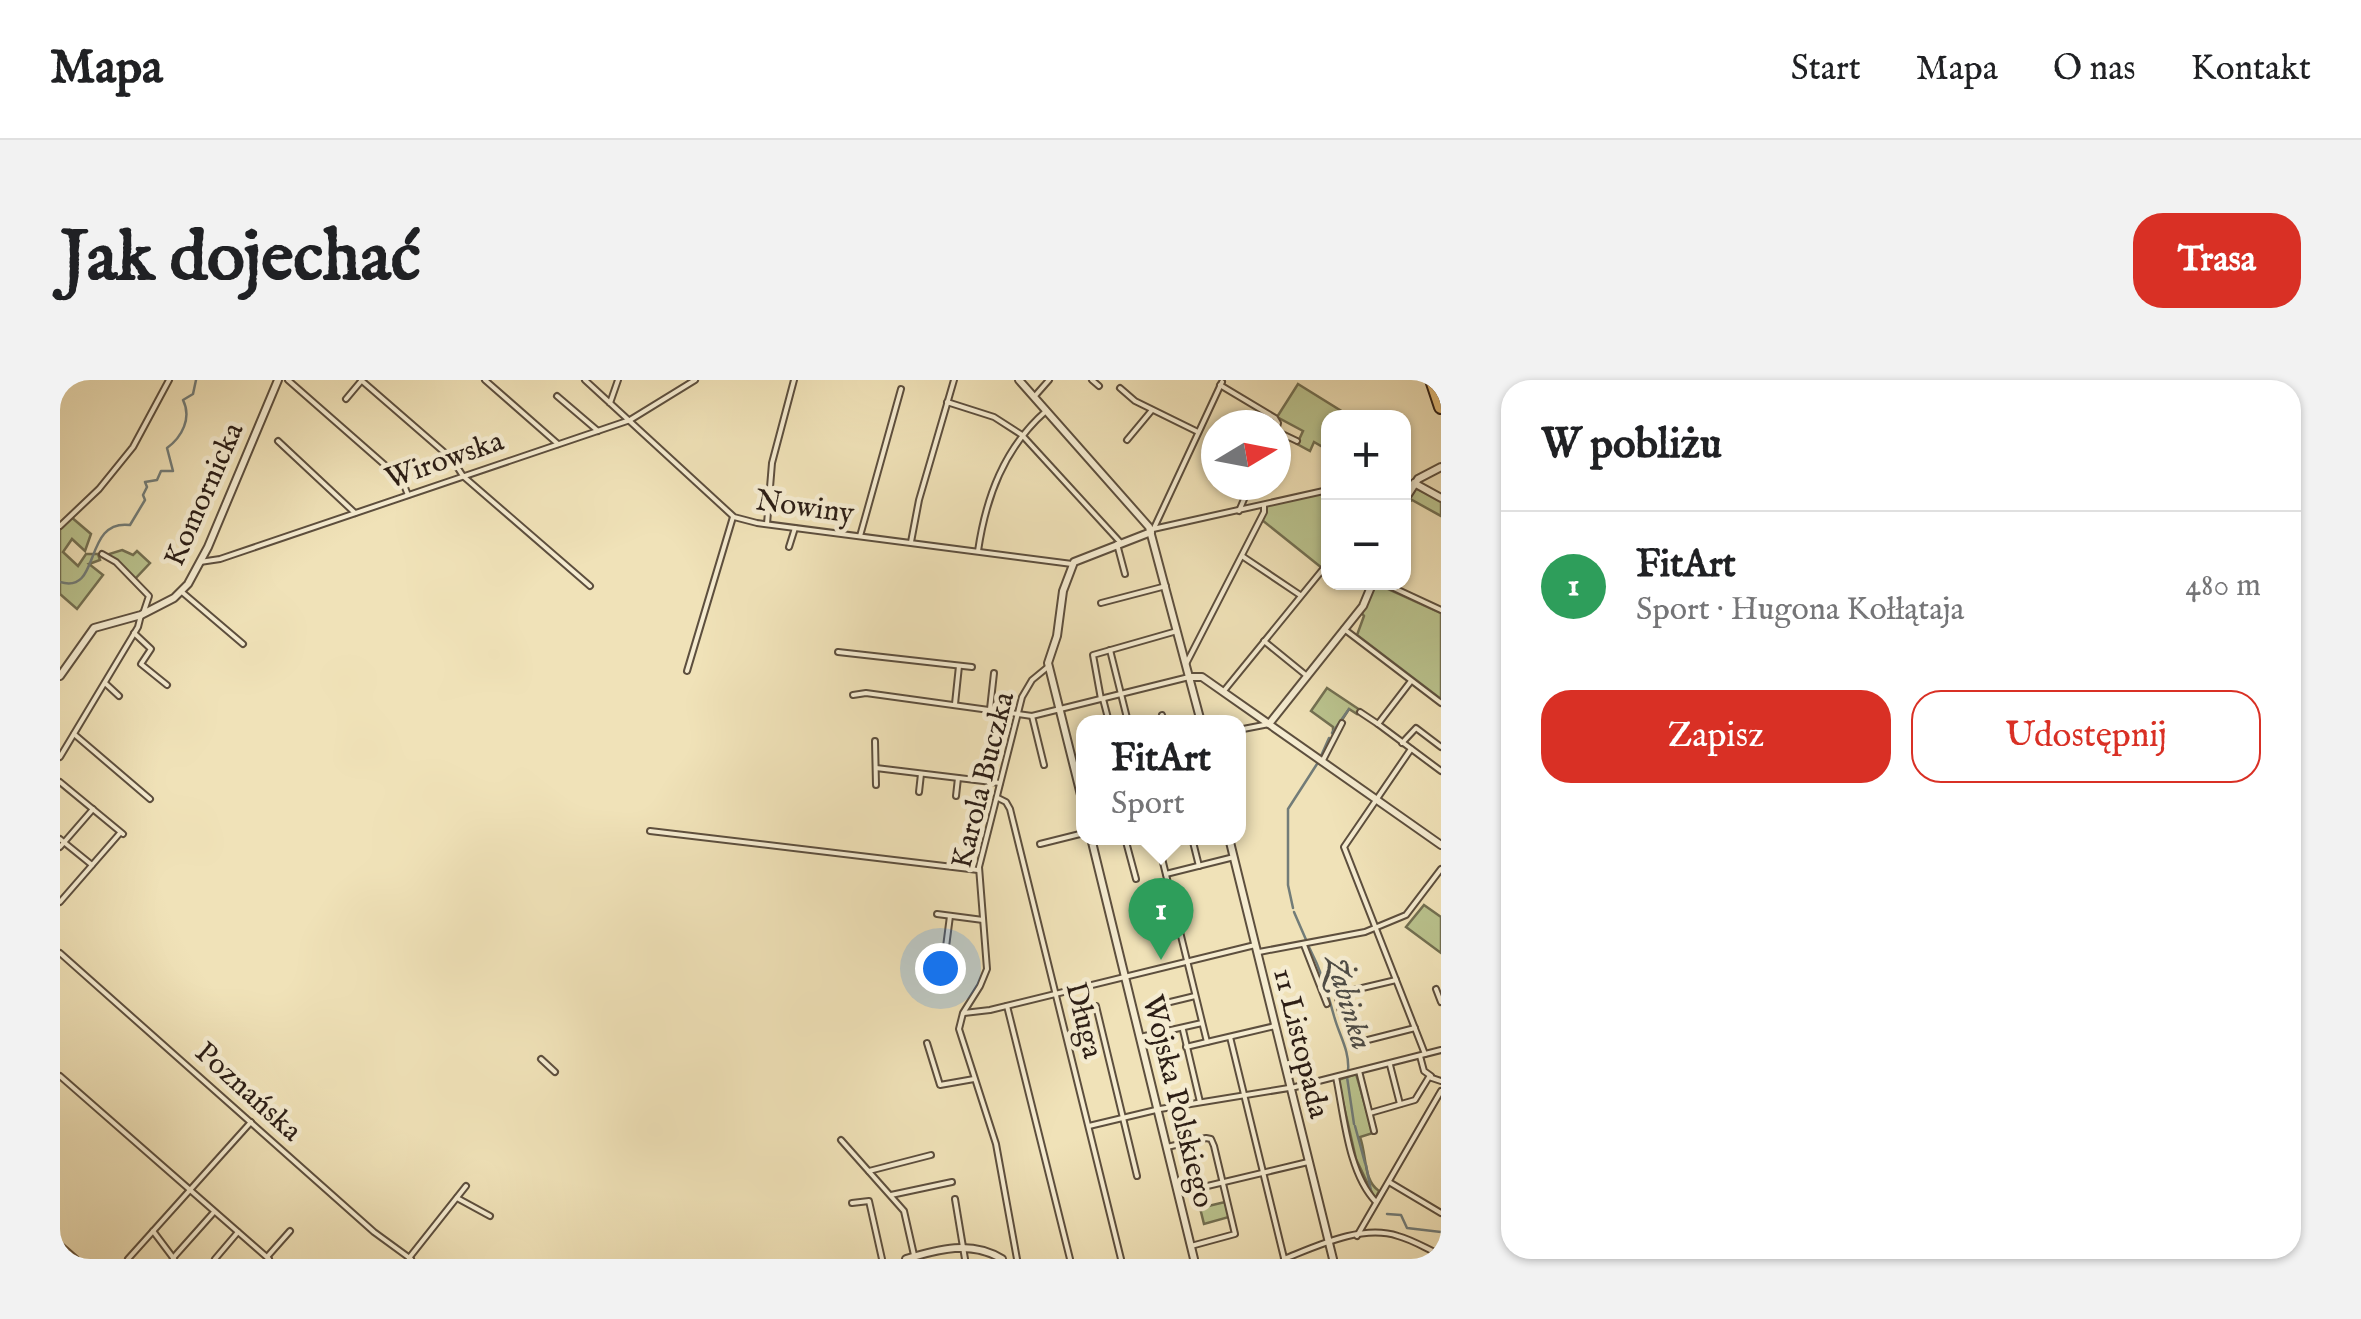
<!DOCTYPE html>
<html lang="pl">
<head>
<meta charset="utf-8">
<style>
	:root { --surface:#fff; --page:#f2f2f2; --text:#202124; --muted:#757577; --line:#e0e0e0; --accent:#d93025 }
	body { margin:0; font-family:"IM FELL English",serif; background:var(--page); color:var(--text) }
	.controls { position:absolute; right:30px; top:30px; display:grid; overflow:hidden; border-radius:20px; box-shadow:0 2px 8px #0004 }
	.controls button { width:90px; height:90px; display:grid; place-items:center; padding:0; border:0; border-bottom:2px solid var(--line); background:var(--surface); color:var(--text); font:50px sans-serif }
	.compass { position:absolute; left:1141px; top:30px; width:90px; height:90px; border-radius:50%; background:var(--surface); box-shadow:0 2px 8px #0004; rotate:80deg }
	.you { position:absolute; left:880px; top:588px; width:35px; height:35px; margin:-25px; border:8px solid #fff; border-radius:50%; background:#1a73e8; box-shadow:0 0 0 15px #1a73e833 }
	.badge { display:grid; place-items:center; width:65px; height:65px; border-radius:50%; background:var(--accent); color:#fff; font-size:32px; font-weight:700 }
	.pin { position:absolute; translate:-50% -82px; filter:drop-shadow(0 2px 5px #0008) }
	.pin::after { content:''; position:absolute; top:52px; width:35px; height:30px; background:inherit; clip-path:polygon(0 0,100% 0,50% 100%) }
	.popup { position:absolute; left:1016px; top:335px; width:170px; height:130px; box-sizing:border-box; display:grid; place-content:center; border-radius:20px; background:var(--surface); filter:drop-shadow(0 2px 8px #0005); font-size:32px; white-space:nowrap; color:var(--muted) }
	.popup b { font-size:38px; color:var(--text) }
	.popup::after { content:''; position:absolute; left:50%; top:100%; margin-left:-20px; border:20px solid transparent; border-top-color:var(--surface) }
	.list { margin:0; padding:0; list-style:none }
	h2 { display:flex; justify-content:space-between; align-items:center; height:130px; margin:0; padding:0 40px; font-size:42px }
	h2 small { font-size:32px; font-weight:400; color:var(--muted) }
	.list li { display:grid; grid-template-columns:65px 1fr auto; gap:30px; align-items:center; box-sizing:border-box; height:150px; padding:0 40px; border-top:2px solid var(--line) }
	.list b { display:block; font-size:38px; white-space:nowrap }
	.list p { margin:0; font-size:32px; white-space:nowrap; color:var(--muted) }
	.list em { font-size:32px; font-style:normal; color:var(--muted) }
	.actions { display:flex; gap:20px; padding:30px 40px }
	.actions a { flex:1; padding:22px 0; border:2px solid var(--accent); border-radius:30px; text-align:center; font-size:35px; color:var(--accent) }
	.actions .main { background:var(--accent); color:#fff }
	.map { position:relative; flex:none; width:1381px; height:879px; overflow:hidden; border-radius:30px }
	header { display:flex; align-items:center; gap:60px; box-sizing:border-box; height:140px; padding:0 50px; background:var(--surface); border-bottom:2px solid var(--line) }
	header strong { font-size:48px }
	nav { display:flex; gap:55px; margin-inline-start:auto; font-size:35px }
	.intro { display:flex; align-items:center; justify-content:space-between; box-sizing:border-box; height:240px; padding:0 60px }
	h1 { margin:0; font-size:70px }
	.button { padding:25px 45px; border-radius:30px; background:var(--accent); color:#fff; font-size:35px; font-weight:700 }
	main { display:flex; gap:60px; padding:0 60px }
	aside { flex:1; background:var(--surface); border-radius:30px; box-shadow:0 2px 8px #0004 }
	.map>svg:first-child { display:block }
	.green { fill:#bac38e; stroke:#737052; stroke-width:2.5 }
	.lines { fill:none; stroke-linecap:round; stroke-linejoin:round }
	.stream { stroke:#727c78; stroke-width:2.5 }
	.minor-casing { stroke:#5d4f3e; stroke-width:8 }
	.tertiary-casing { stroke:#5d4f3e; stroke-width:10 }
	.motorway-casing { stroke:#2c1e16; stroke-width:16 }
	.minor { stroke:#f5ecd1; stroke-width:4 }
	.tertiary { stroke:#f5ecd1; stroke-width:6 }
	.motorway { stroke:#e8c17c; stroke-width:12 }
	.labels { text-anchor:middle; stroke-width:9; stroke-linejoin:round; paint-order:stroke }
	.street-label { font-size:30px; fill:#2c1e16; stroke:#f5ecd1 }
	.water-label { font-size:32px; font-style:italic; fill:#4f4d47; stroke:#f5ecd1 }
</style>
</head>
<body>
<header>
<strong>Mapa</strong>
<nav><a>Start</a><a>Mapa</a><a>O nas</a><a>Kontakt</a></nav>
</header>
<div class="intro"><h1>Jak dojechać</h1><a class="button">Trasa</a></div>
<main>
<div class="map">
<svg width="1381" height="879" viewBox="0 0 1381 879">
	<rect width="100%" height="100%" fill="#f0e2b8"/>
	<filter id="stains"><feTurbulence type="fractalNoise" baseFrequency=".002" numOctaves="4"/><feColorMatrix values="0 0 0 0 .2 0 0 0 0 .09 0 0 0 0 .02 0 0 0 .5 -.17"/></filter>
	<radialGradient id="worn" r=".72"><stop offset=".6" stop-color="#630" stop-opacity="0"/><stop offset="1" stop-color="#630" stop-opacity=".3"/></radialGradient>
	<g class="green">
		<polygon points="1238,4 1291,37 1268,38 1268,70 1254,62 1250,71 1237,64 1243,51 1217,37"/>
		<polygon points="1355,108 1381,121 1381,136 1352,120 1345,125"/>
		<polygon points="1268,112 1268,181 1262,188 1202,140 1205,126"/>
		<polygon points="10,136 31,154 25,171 12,159 3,172 18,186 26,174 38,174 40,180 29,184 43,195 17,229 0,214 0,147"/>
		<polygon points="62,170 73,175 77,171 90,183 74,200 46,175"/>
		<polygon points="1315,203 1381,233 1381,319 1297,255 1304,236 1301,232"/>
		<polygon points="1267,308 1300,330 1297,334 1289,329 1273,354 1273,347 1251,331"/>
		<polygon points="1364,525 1381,537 1381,573 1346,547"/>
		<path d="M 1296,694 L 1313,753 L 1300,757 C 1307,776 1303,800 1319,811 L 1315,819 L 1296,779 L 1278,700 Z"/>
		<polygon points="1165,822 1169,837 1144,844 1140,828"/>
	</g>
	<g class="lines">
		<g class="stream">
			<path d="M 0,202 C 42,215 22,139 70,145 L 85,120 L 83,115 L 87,107 L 85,102 L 97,100 L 101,91 L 113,91 L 107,68 C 122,57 132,38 123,20 L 133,14 L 136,0"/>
			<polyline points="1272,353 1289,329"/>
			<polyline points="1261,376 1269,358"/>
			<polyline points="1233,528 1228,505 1228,429 1257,384"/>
			<polyline points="1234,532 1247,562"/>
			<path d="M 1249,567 C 1261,590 1267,611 1274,636 C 1279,655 1290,671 1288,691"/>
			<polyline points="1287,697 1294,744"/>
			<polyline points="1295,746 1305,783"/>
			<polyline points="1306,785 1311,811"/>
			<polyline points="1327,834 1341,835 1347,848 1381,852"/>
		</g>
		<defs>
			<g id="minor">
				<polyline points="228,0 342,100 348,115"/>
				<polyline points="301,0 392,79 403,96 530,206"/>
				<polyline points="425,0 498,64"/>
				<polyline points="525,0 674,137 697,143 1012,184"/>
				<polyline points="1032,0 1039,6"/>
				<polyline points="1160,5 1215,38 1218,43 1216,51 1237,61"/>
				<polyline points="1060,8 1075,21 1138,52"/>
				<polyline points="497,16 538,51"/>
				<polyline points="974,17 989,0"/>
				<polyline points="286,19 302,0"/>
				<polyline points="887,22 934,37 962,55 1060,162"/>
				<polyline points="550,23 558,0"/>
				<polyline points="1067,60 1092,30"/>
				<polyline points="218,61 295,133"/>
				<polyline points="1179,131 1190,105"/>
				<polyline points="707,144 712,83 734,0"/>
				<polyline points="0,146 39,109 73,67 109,0"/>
				<polyline points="1094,148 1162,2"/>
				<polyline points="1093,149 1268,110"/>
				<polyline points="800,156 841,9"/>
				<polyline points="851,162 859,120 894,0"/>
				<polyline points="1057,164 1065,194"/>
				<polyline points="729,167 735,148"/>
				<path d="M 918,171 C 926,117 944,68 986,31"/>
				<polyline points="42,174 56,182 89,216 83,234"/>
				<polyline points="1182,176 1240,215"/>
				<polyline points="140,182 160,179 570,40 635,0"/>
				<polyline points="1321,202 1381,230"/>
				<polyline points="122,212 183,264"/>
				<polyline points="1041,223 1106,206"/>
				<polyline points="1284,249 1381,323"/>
				<polyline points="74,253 91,269 81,284 107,305"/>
				<polyline points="1204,261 1247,296"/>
				<polyline points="1050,270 1068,342"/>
				<polyline points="778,272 912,287"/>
				<polyline points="1126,284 1204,132 1204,125"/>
				<polyline points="627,291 673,137"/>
				<polyline points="1351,301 1318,344 1381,391"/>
				<polyline points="45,303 59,316"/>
				<polyline points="1163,312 1268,183"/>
				<polyline points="793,315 806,313 972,336 1129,297"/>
				<polyline points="1041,319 1033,275 1117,251"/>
				<polyline points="1043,319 1049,342"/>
				<polyline points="895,324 899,286"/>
				<polyline points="930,329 934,293"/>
				<polyline points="1300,332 1318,344"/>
				<polyline points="1102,335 1104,342"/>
				<polyline points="972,336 984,385"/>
				<polyline points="1178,350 1209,344"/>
				<polyline points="14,354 90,419"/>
				<polyline points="815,361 816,405"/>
				<polyline points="1342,363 1356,348 1381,367"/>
				<polyline points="1351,369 1284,467 1365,674"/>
				<polyline points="0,377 78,247 81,235"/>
				<polyline points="1262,382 1282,343"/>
				<polyline points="816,388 940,403"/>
				<polyline points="0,402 63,454"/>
				<polyline points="859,412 861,394"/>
				<polyline points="896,416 898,398"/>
				<polyline points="938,418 946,422 950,429 1061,879"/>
				<polyline points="590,451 918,490"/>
				<polyline points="1065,458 1076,499"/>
				<polyline points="1097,458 1147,662 1126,667"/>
				<polyline points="0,459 32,485"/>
				<polyline points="1133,462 1139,486"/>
				<polyline points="980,464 1024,453"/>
				<polyline points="0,467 33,429"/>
				<polyline points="1106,494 1174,477"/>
				<polyline points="0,522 60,453"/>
				<polyline points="877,534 923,540"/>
				<polyline points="1244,565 1267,624"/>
				<polyline points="1199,572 1305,552 1346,535 1381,489"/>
				<polyline points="0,573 314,852 351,879"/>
				<polyline points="883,590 890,536"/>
				<polyline points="1376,609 1381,622"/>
				<polyline points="1106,623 1135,616"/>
				<polyline points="947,626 1010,879"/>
				<polyline points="1036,626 1077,796"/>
				<polyline points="1281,632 1277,614 1336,600"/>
				<polyline points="904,633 930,630 1195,565"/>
				<polyline points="1123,650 1140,722"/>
				<polyline points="1080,657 1142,643"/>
				<polyline points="1170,657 1224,878"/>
				<polyline points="1147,662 1215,646"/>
				<polyline points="867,663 880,705 914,699"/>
				<polyline points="1292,664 1355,648"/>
				<polyline points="1360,676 1364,691 1371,696"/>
				<polyline points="481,679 495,692"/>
				<polyline points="1330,685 1340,724"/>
				<polyline points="1299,691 1314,751"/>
				<polyline points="0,696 209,879"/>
				<path d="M 1276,697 C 1284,735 1288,793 1316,822"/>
				<polyline points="1310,733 1355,720 1369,697 1381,701"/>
				<polyline points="1029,746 1100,729 1235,707 1381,670"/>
				<polyline points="781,760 844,831 854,875"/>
				<polyline points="1107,767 1146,758 1151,759 1154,766 1175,854 1131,866"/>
				<polyline points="809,791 871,775"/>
				<polyline points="1329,802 1381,833"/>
				<polyline points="1118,813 1248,782"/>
				<polyline points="831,815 892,802"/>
				<polyline points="397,818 430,836"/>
				<polyline points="895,819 905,879"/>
				<polyline points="792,823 809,821 822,879"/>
				<polyline points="93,851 114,879"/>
				<polyline points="1297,856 1381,711"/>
				<polyline points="0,865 16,879"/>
				<polyline points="207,877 230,851"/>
				<polyline points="113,878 154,832"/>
				<polyline points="349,878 406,806"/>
				<polyline points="68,879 191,742"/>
				<polyline points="155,879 178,852"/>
				<polyline points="957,879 936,764 899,649 903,633 920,606 927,589 919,487 962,317 972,300 989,286"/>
				<path d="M 1224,879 C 1257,866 1302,844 1338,856 C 1353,860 1367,869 1381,875"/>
			</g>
			<g id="tertiary">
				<polyline points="959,0 1089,147 1141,342"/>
				<polyline points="1354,103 1381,118"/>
				<polyline points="1344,121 1358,99 1381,87"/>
				<polyline points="0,296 34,248 81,235 114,218 128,204 148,167 218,0"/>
				<polyline points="1129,297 1142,297 1381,465"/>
				<polyline points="1209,344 1303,226 1313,202"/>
				<polyline points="1024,427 988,283 997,256 1003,211 1014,182 1091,152"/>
				<polyline points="1031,458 1134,879"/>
				<polyline points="1169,458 1273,879"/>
				<path d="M 846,879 C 878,869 912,860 942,879"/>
			</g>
			<polyline id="motorway" points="1372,0 1381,27"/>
		</defs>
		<use href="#minor" class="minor-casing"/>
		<use href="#tertiary" class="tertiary-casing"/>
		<use href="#motorway" class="motorway-casing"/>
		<use href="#minor" class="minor"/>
		<use href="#tertiary" class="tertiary"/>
		<use href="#motorway" class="motorway"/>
	</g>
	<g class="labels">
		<g class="street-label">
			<text transform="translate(384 79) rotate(-19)" y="10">Wirowska</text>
			<text transform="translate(143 114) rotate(-66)" y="10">Komornicka</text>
			<text transform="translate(745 126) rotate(8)" y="10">Nowiny</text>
			<text transform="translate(922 400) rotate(-76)" y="10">Karola Buczka</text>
			<text transform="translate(1025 640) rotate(76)" y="10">Długa</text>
			<text transform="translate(1242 663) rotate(76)" y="10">11 Listopada</text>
			<text transform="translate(189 711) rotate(42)" y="10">Poznańska</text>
			<text transform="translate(1119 721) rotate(76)" y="10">Wojska Polskiego</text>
		</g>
		<g class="water-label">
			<text transform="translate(1290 622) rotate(73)" y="11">Żabinka</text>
		</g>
	</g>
	<rect width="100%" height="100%" filter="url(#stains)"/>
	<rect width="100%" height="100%" fill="url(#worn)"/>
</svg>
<div class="controls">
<button>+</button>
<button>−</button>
</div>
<svg class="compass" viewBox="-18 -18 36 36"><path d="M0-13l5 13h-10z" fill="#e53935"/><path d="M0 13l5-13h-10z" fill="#757577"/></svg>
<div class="you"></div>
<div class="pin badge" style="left:1101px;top:580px;background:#2e9e5b">1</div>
<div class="popup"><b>FitArt</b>Sport</div>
</div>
<aside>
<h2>W pobliżu<small></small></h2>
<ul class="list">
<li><span class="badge" style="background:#2e9e5b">1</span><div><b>FitArt</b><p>Sport · Hugona Kołłątaja</p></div><em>480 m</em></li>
</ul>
<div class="actions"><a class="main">Zapisz</a><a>Udostępnij</a></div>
</aside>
</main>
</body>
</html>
